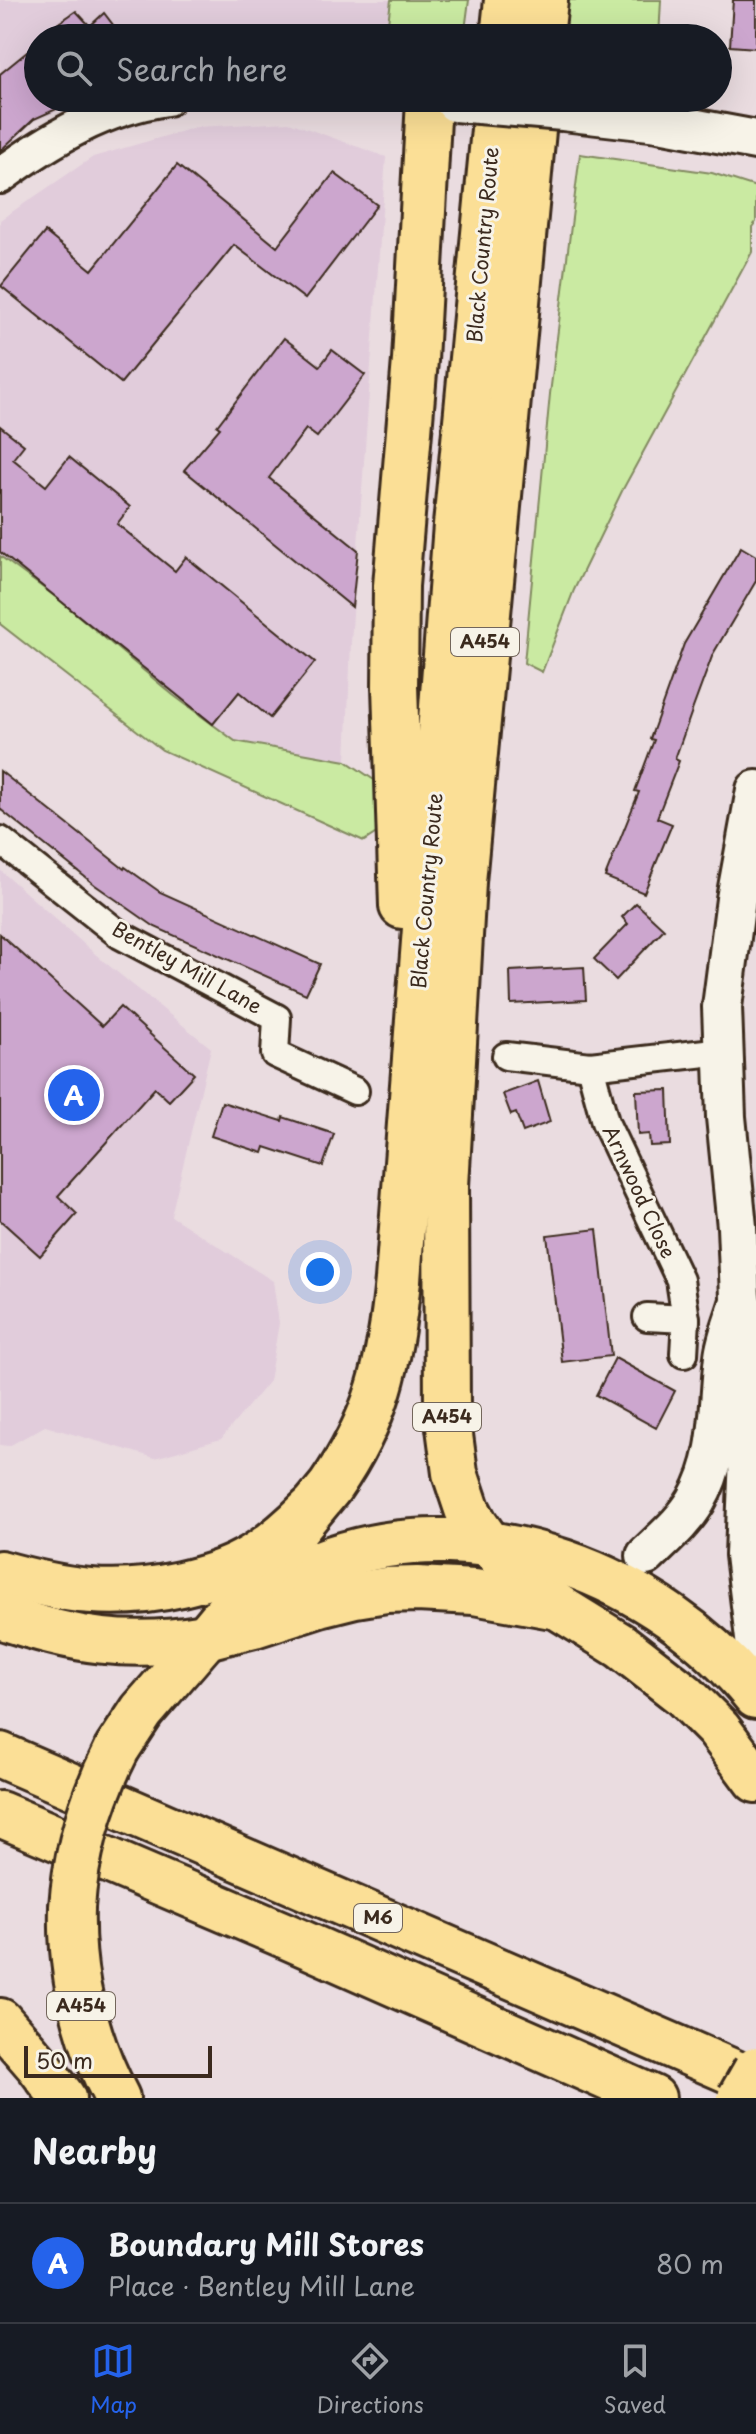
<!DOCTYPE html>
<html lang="en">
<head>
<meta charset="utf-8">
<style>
	:root { --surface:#171b24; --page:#242831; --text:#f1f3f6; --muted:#9ea1a6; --line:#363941; --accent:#2563eb }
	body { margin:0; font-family:"Playpen Sans",sans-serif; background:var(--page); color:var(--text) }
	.scale { position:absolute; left:24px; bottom:20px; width:188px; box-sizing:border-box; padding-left:8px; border:4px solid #3b2a1e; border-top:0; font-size:22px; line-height:28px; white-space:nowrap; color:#3b2a1e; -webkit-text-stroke:6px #f7f3e8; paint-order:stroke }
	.you { position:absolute; left:320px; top:1272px; width:28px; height:28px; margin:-20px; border:6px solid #fff; border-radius:50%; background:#1a73e8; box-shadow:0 0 0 12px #1a73e833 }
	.badge { display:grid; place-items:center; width:52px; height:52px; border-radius:50%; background:var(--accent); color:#fff; font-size:26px; font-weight:700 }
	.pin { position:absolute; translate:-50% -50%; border:4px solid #fff; box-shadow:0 2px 8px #0006 }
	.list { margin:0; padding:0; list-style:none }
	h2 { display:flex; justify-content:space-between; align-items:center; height:104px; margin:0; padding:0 32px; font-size:34px }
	h2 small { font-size:26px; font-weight:400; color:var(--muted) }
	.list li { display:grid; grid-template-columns:52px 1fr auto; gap:24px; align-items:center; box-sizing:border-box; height:120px; padding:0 32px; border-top:2px solid var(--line) }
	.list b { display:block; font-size:30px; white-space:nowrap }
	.list p { margin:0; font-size:26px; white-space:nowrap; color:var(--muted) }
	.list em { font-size:26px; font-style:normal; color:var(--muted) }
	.icon { flex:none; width:44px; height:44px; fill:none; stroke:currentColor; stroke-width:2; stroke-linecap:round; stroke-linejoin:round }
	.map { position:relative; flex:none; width:756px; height:2098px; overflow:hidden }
	.search { position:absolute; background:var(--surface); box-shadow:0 8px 32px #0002; left:24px; right:24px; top:24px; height:88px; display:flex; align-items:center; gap:20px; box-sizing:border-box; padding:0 28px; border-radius:44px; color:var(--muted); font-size:30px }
	.sheet { height:224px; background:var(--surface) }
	nav { display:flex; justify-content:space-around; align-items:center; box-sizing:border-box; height:112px; border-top:2px solid var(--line); background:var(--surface); font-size:22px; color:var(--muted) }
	nav a { display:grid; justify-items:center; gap:4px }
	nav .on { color:var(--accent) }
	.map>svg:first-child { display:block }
	.built { fill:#e1ccdb }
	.green { fill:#caeaa2; stroke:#828a60; stroke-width:2 }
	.building { fill:#cca6ce; stroke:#3b2a1e; stroke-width:2 }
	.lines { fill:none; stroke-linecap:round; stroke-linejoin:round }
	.minor-casing { stroke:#3b2a1e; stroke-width:32 }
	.tertiary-casing { stroke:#3b2a1e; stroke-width:40 }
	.secondary-casing { stroke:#3b2a1e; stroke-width:44 }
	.trunk-casing { stroke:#3b2a1e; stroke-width:50 }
	.motorway-casing { stroke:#3b2a1e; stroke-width:50 }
	.minor { stroke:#f7f3e8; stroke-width:26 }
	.tertiary { stroke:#f7f3e8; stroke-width:34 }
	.secondary { stroke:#f7f3e8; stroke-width:38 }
	.trunk { stroke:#fbdf96; stroke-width:44 }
	.motorway { stroke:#fbdf96; stroke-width:44 }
	.secondary-bridge-casing { stroke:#3b2a1e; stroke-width:44; stroke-linecap:butt }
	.trunk-bridge-casing { stroke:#3b2a1e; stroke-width:50; stroke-linecap:butt }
	.secondary-bridge { stroke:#f7f3e8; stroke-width:38 }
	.trunk-bridge { stroke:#fbdf96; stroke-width:44 }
	.labels { text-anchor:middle; stroke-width:6; stroke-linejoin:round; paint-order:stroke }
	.shield { fill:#f7f3e8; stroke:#73665b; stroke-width:2 }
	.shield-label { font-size:18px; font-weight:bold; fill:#3b2a1e }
	.street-label { font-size:20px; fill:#3b2a1e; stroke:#f7f3e8 }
</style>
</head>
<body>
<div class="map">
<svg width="756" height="2098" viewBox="0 0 756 2098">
	<rect width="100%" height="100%" fill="#eadce0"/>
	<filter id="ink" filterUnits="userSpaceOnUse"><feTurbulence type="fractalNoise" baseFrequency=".0125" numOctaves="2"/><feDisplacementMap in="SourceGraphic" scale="16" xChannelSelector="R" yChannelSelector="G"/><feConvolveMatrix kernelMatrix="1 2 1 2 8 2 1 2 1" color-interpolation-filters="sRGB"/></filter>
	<g filter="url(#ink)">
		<g class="built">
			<polygon points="0,0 391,0 386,37 378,38 38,38 38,98 87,98 32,122 0,158"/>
			<polygon points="289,122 386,157 351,642 346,761 235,741 173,695 57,598 0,556 0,220 93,157 197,127"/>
			<polygon points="0,870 102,960 211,1048 171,1216 273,1281 279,1323 269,1381 221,1439 155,1458 45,1426 9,1446 0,1445"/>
		</g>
		<g class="green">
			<polygon points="391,0 469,0 464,38 386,38"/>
			<polygon points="568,0 661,0 659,38 564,38"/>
			<polygon points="580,154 712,173 756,187 756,222 752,227 752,252 622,491 574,590 542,672 524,663 550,394"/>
			<polygon points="0,556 57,598 173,695 235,741 346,761 380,784 378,832 364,841 162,750 0,624"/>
		</g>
		<g class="building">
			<polygon points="733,0 756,0 756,48 730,46"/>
			<polygon points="76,11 90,26 104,13 123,38 63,38 53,27"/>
			<polygon points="38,43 38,98 81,98 34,119 0,151 0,74"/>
			<polygon points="177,165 277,247 334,173 377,205 305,299 234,245 121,383 1,286 45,232 92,270"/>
			<polygon points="284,338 320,366 332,350 365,375 317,437 306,429 269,478 358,550 352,607 184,470 220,428 217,426"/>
			<polygon points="0,426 24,445 13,459 46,486 69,457 130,507 117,524 175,571 186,557 315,662 270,718 239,692 213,724 0,552"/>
			<polygon points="741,547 756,556 756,581 713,654 693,708 675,759 679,761 657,818 672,824 644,893 605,877 639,792 635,791 654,740 650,739 684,644"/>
			<polygon points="0,771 124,869 125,867 160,892 320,964 306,994 155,927 95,885 0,809"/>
			<polygon points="636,903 664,929 616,980 594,959 628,924 622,917"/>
			<polygon points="0,934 102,1026 120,1007 194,1074 169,1101 155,1088 58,1196 77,1214 40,1256 0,1220"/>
			<polygon points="584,967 586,1000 511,1004 510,971"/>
			<polygon points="538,1081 550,1122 523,1132 516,1113 511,1115 503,1094"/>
			<polygon points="668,1090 670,1145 650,1146 649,1134 638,1135 636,1091"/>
			<polygon points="222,1102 282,1121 283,1117 334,1134 323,1166 265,1147 263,1153 211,1136"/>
			<polygon points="597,1229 611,1356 562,1362 547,1235"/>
			<polygon points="615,1358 675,1391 656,1428 596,1395"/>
		</g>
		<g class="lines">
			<defs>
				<g id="minor">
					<polyline points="0,840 120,935 277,1018 275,1054 355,1091"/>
					<polyline points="506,1056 590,1066 723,1051"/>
					<polyline points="590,1066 605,1122 680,1280 686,1319 684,1354"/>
					<polyline points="647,1317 686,1319"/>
				</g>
				<path id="tertiary" d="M 0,176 C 50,139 104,107 167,98"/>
				<g id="secondary">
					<polyline points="563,111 659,122 756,140"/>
					<polyline points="756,790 736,899 722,1007 726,1117 737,1227 740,1297 753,1355 745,1555 756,1647"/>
					<path d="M 646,1556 C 663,1539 683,1523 696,1501 C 722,1457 718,1407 724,1357 C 726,1339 734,1321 739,1304"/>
				</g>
				<g id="trunk">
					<polyline points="503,38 507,0"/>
					<polyline points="541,38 545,0"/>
					<polyline points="536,98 463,882 446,1186 447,1412 455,1473 467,1509 475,1524 489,1544 520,1578 558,1607"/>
					<polyline points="402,906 395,686 396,586 415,360 429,100"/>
					<path d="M 248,1606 C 276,1588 302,1568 333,1558 C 484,1507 659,1575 756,1696"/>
					<polyline points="206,1637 254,1625 319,1604 355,1595 386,1590 417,1589 474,1592 558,1607 621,1646 684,1695 718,1729 756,1780"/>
					<path d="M 117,1749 L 142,1711 L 213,1629 L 330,1487 C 378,1418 390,1362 398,1280 L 456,525 L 497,98"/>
					<path d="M 72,1907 C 70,1975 85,2038 117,2098"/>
				</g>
				<g id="motorway">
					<path d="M 0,1573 C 64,1591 115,1599 181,1584 C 203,1579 224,1573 244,1562 C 269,1549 291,1529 311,1509"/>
					<path d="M 0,1616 C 73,1641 129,1650 206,1637"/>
					<polyline points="0,1755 756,2082"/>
					<polyline points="0,1814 284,1935 653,2098"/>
					<polyline points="0,2021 39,2066 63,2098"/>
				</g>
			</defs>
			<use href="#minor" class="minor-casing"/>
			<use href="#tertiary" class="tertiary-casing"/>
			<use href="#secondary" class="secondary-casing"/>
			<use href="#trunk" class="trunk-casing"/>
			<use href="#motorway" class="motorway-casing"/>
			<use href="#minor" class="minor"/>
			<use href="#tertiary" class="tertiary"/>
			<use href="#secondary" class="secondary"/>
			<use href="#trunk" class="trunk"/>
			<use href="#motorway" class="motorway"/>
			<defs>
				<polyline id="secondary-bridge" points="455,102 563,111"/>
				<g id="trunk-bridge">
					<path d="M 72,1907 C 76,1850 91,1800 117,1749"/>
					<polyline points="740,2098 756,2070"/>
				</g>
			</defs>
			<use href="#secondary-bridge" class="secondary-bridge-casing"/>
			<use href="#trunk-bridge" class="trunk-bridge-casing"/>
			<use href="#secondary-bridge" class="secondary-bridge"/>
			<use href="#trunk-bridge" class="trunk-bridge"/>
		</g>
	</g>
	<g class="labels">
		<g class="shield">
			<rect x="451" y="628" width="68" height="28" rx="6"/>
			<rect x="413" y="1403" width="68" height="28" rx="6"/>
			<rect x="354" y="1904" width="48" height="28" rx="6"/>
			<rect x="47" y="1992" width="68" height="28" rx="6"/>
		</g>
		<g class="shield-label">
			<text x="485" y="648">A454</text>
			<text x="447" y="1423">A454</text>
			<text x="378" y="1924">M6</text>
			<text x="81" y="2012">A454</text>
		</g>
		<g class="street-label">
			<text transform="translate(483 245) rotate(-85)" y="7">Black Country Route</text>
			<text transform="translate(427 891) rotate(-85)" y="7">Black Country Route</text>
			<text transform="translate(187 968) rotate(29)" y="7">Bentley Mill Lane</text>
			<text transform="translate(639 1192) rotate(65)" y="7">Arnwood Close</text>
		</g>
	</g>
</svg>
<div class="scale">50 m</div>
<div class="you"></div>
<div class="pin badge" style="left:74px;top:1095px">A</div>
<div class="search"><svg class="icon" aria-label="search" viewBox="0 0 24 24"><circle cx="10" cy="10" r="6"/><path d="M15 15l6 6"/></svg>Search here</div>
</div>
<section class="sheet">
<h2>Nearby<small></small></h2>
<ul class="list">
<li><span class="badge">A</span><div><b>Boundary Mill Stores</b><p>Place · Bentley Mill Lane</p></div><em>80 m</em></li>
</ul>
</section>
<nav>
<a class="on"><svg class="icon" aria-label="map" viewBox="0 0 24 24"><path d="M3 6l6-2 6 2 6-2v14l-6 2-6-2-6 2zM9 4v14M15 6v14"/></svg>Map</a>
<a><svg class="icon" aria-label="directions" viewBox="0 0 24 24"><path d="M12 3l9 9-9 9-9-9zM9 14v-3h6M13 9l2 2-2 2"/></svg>Directions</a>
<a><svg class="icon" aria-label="saved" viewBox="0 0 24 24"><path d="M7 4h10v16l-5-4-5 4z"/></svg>Saved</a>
</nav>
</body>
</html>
